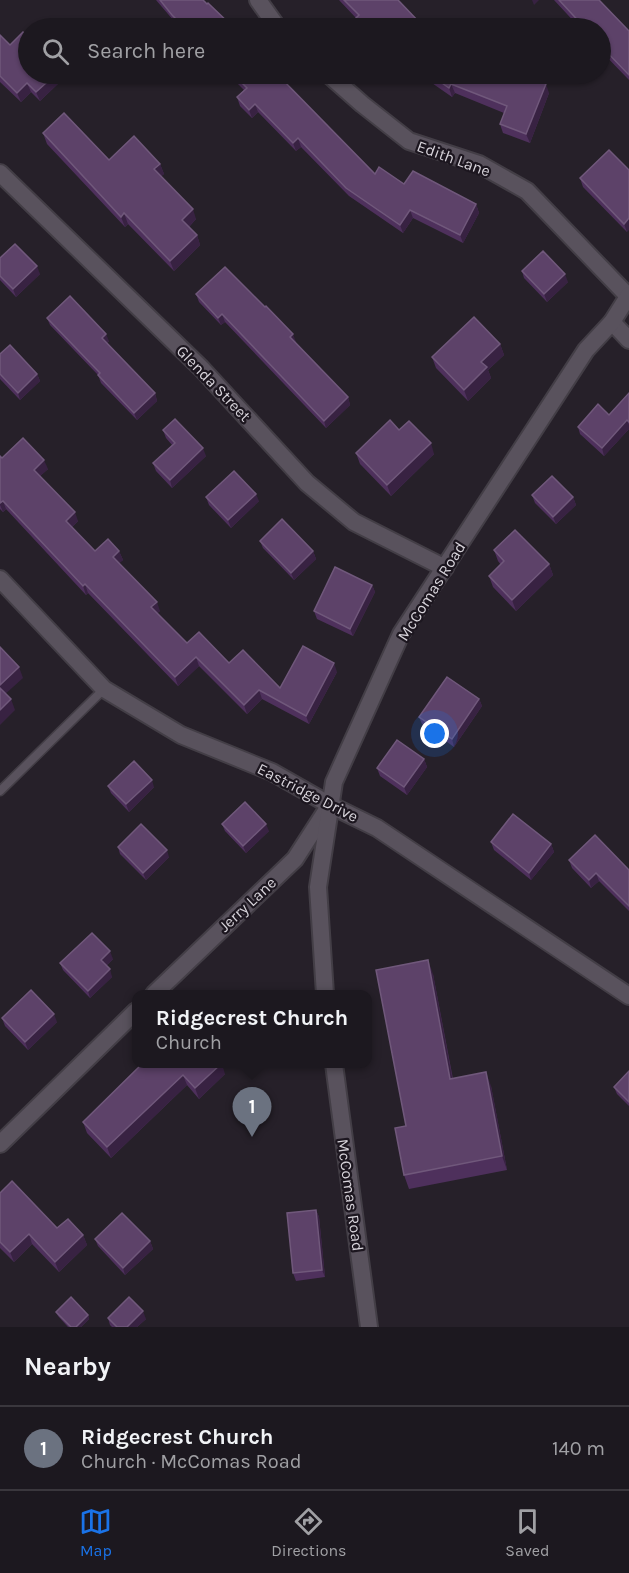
<!DOCTYPE html>
<html lang="en">
<head>
<meta charset="utf-8">
<style>
	:root { --surface:#1c181f; --page:#29252c; --text:#f1f3f6; --muted:#a0a0a4; --line:#3a373d; --accent:#1a73e8 }
	body { margin:0; font-family:Karla,sans-serif; background:var(--page); color:var(--text) }
	.you { position:absolute; left:435px; top:734px; width:21px; height:21px; margin:-15px; border:4px solid #fff; border-radius:50%; background:#1a73e8; box-shadow:0 0 0 9px #1a73e833 }
	.badge { display:grid; place-items:center; width:39px; height:39px; border-radius:50%; background:var(--accent); color:#fff; font-size:20px; font-weight:700 }
	.pin { position:absolute; translate:-50% -50px; filter:drop-shadow(0 2px 3px #0008) }
	.pin::after { content:''; position:absolute; top:32px; width:21px; height:18px; background:inherit; clip-path:polygon(0 0,100% 0,50% 100%) }
	.popup { position:absolute; left:132px; top:990px; width:240px; height:78px; box-sizing:border-box; display:grid; place-content:center; border-radius:12px; background:var(--surface); filter:drop-shadow(0 2px 4px #0005); font-size:20px; white-space:nowrap; color:var(--muted) }
	.popup b { font-size:22px; color:var(--text) }
	.popup::after { content:''; position:absolute; left:50%; top:100%; margin-left:-12px; border:12px solid transparent; border-top-color:var(--surface) }
	.list { margin:0; padding:0; list-style:none }
	h2 { display:flex; justify-content:space-between; align-items:center; height:78px; margin:0; padding:0 24px; font-size:26px }
	h2 small { font-size:20px; font-weight:400; color:var(--muted) }
	.list li { display:grid; grid-template-columns:39px 1fr auto; gap:18px; align-items:center; box-sizing:border-box; height:84px; padding:0 24px; border-top:2px solid var(--line) }
	.list b { display:block; font-size:22px; white-space:nowrap }
	.list p { margin:0; font-size:20px; white-space:nowrap; color:var(--muted) }
	.list em { font-size:20px; font-style:normal; color:var(--muted) }
	.icon { flex:none; width:33px; height:33px; fill:none; stroke:currentColor; stroke-width:2; stroke-linecap:round; stroke-linejoin:round }
	.map { position:relative; flex:none; width:629px; height:1327px; overflow:hidden }
	.search { position:absolute; background:var(--surface); box-shadow:0 2px 4px #0004; left:18px; right:18px; top:18px; height:66px; display:flex; align-items:center; gap:15px; box-sizing:border-box; padding:0 21px; border-radius:33px; color:var(--muted); font-size:22px }
	.sheet { height:162px; background:var(--surface) }
	nav { display:flex; justify-content:space-around; align-items:center; box-sizing:border-box; height:84px; border-top:2px solid var(--line); background:var(--surface); font-size:16px; color:var(--muted) }
	nav a { display:grid; justify-items:center; gap:3px }
	nav .on { color:var(--accent) }
	.map>svg:first-child { display:block }
	.lines { fill:none; stroke-linecap:round; stroke-linejoin:round }
	.service-casing { stroke:#433e46; stroke-width:11 }
	.minor-casing { stroke:#433e46; stroke-width:20 }
	.service { stroke:#59525d; stroke-width:8 }
	.minor { stroke:#59525d; stroke-width:16 }
	.wall { fill:#4e305c }
	.shaded-wall { fill:#382242 }
	.building { fill:#5d4269; stroke:#70587b; stroke-width:1.5 }
	.labels { text-anchor:middle; stroke-width:4.5; stroke-linejoin:round; paint-order:stroke }
	.street-label { font-size:16px; fill:#d7d3da; stroke:#1c161f }
</style>
</head>
<body>
<div class="map">
<svg width="629" height="1327" viewBox="0 0 629 1327">
	<rect width="100%" height="100%" fill="#262029"/>
	<g class="lines">
		<defs>
			<polyline id="service" points="0,791 104,689"/>
			<g id="minor">
				<polyline points="258,0 278,28"/>
				<polyline points="328,74 362,104 409,141 479,164 527,191 628,296"/>
				<polyline points="0,173 201,368 307,483 354,522 445,568"/>
				<polyline points="612,322 629,340"/>
				<polyline points="0,579 104,689 181,735 272,772 330,805 377,828 629,996"/>
				<polyline points="154,994 295,859 326,811"/>
				<polyline points="325,994 318,887 334,782 401,634 586,350 612,322 629,295"/>
				<polyline points="334,1064 369,1327"/>
				<polyline points="0,1144 136,1011"/>
			</g>
		</defs>
		<use href="#service" class="service-casing"/>
		<use href="#minor" class="minor-casing"/>
		<use href="#service" class="service"/>
		<use href="#minor" class="minor"/>
	</g>
	<g class="wall">
		<polygon points="156,0 203,0 234,28 180,28"/>
		<polygon points="339,0 398,0 424,28 360,28 356,18"/>
		<polygon points="554,0 599,0 629,31 629,80 600,50 600,28 580,28"/>
		<polygon points="0,35 10,45 63,79 40,101 31,92 21,102 0,82"/>
		<polygon points="228,74 277,74 375,174 404,184 476,204 479,213 463,243 413,218 403,233 349,196 301,147 296,151 258,112 252,118 240,106 237,97 244,90"/>
		<polygon points="419,74 482,74 549,93 530,143 503,133 500,124 504,113 455,93 452,97"/>
		<polygon points="43,133 109,160 160,164 164,174 161,176 196,219 189,227 197,235 200,245 174,271 128,224 125,227 47,144"/>
		<polygon points="629,170 627,232 583,187 580,178"/>
		<polygon points="0,258 40,274 16,297 0,280"/>
		<polygon points="522,271 568,282 547,302 524,278"/>
		<polygon points="196,294 296,342 295,342 348,397 350,405 326,428 225,322 221,325 199,302"/>
		<polygon points="47,318 109,341 107,343 155,393 157,401 137,420 101,383 98,375 50,325"/>
		<polygon points="500,344 504,355 488,370 491,378 468,401 436,368 432,357"/>
		<polygon points="0,354 37,374 40,381 20,400 0,379"/>
		<polygon points="629,393 629,429 604,456 580,434 578,427 609,415"/>
		<polygon points="163,430 206,456 172,488 156,471 153,463 172,445 166,438"/>
		<polygon points="399,430 434,454 391,496 360,464 356,453"/>
		<polygon points="0,456 2,458 48,469 40,476 78,521 72,527 95,551 119,551 123,560 119,563 160,611 157,613 187,643 280,688 337,672 309,724 262,699 247,714 199,666 178,686 88,593 86,595 6,509 3,512 0,509"/>
		<polygon points="532,495 573,497 576,505 556,524 535,503"/>
		<polygon points="206,497 259,501 231,528 209,505"/>
		<polygon points="260,541 313,551 316,559 294,580 263,548"/>
		<polygon points="494,550 549,564 553,575 516,611 493,587 489,576 501,565 498,561"/>
		<polygon points="372,585 375,592 353,636 317,619 314,611"/>
		<polygon points="479,699 482,706 454,747 422,724 419,717"/>
		<polygon points="424,759 427,767 407,795 380,776 377,768"/>
		<polygon points="108,786 154,787 129,812 111,793"/>
		<polygon points="222,824 269,831 246,853 225,831"/>
		<polygon points="491,842 551,844 554,852 531,880 494,850"/>
		<polygon points="118,847 169,857 146,880 120,854"/>
		<polygon points="569,860 629,870 629,911 599,881 591,888 572,868"/>
		<polygon points="113,959 106,966 112,977 90,998 63,970 60,963"/>
		<polygon points="433,974 453,1079 491,1086 507,1170 409,1189 404,1175 406,1126"/>
		<polygon points="2,1018 57,1022 28,1050 5,1026"/>
		<polygon points="187,1065 225,1074 199,1099 187,1085 111,1158 87,1133 83,1122"/>
		<polygon points="629,1071 629,1106 617,1094 614,1087"/>
		<polygon points="0,1193 57,1228 83,1235 87,1245 59,1272 32,1244 14,1262 0,1248"/>
		<polygon points="316,1210 319,1217 325,1277 296,1281 293,1273"/>
		<polygon points="95,1239 150,1241 153,1249 125,1275 98,1246"/>
		<polygon points="56,1312 88,1315 89,1319 81,1327 68,1327 58,1316"/>
		<polygon points="108,1318 146,1319 137,1327 112,1327 110,1325"/>
	</g>
	<g class="shaded-wall">
		<polygon points="532,0 539,0 534,5"/>
		<polygon points="56,74 61,74 63,79 40,101 36,92"/>
		<polygon points="27,83 31,92 21,102 17,93"/>
		<polygon points="451,84 455,93 452,97 449,88"/>
		<polygon points="546,84 549,93 530,143 526,134"/>
		<polygon points="255,104 258,112 252,118 249,110"/>
		<polygon points="298,138 301,147 296,151 293,143"/>
		<polygon points="160,164 164,174 158,179 154,169"/>
		<polygon points="476,204 479,213 463,243 460,235"/>
		<polygon points="193,209 196,219 186,230 182,220"/>
		<polygon points="410,210 413,218 403,233 400,225"/>
		<polygon points="124,213 128,224 125,227 121,217"/>
		<polygon points="629,218 629,230 627,232 624,224"/>
		<polygon points="197,235 200,245 174,271 170,261"/>
		<polygon points="37,266 40,274 16,297 13,289"/>
		<polygon points="565,274 568,282 547,302 544,294"/>
		<polygon points="222,314 225,322 221,325 218,318"/>
		<polygon points="106,334 109,341 104,346 102,338"/>
		<polygon points="293,334 296,342 293,345 290,337"/>
		<polygon points="500,344 504,355 488,370 491,378 468,401 464,390 481,362"/>
		<polygon points="37,374 40,381 20,400 18,393"/>
		<polygon points="155,393 157,401 137,420 134,413"/>
		<polygon points="348,397 350,405 326,428 324,421"/>
		<polygon points="627,420 629,425 629,429 604,456 602,448"/>
		<polygon points="431,443 434,454 391,496 387,485"/>
		<polygon points="203,448 206,456 172,488 170,480"/>
		<polygon points="44,460 48,469 37,479 34,470"/>
		<polygon points="256,494 259,501 231,528 228,520"/>
		<polygon points="573,497 576,505 556,524 553,517"/>
		<polygon points="3,501 6,509 3,512 0,505 0,503"/>
		<polygon points="75,512 78,521 69,530 66,521"/>
		<polygon points="119,551 123,560 116,566 113,557"/>
		<polygon points="313,551 316,559 294,580 291,573"/>
		<polygon points="549,564 553,575 516,611 512,600"/>
		<polygon points="85,584 88,593 86,595 83,586"/>
		<polygon points="372,585 375,592 353,636 350,629"/>
		<polygon points="157,602 160,611 155,616 151,607"/>
		<polygon points="196,657 199,666 178,686 175,677"/>
		<polygon points="334,663 337,672 309,724 306,716"/>
		<polygon points="19,667 23,678 2,697 0,691 0,685"/>
		<polygon points="259,690 262,699 247,714 244,705"/>
		<polygon points="11,699 15,710 0,725 0,710"/>
		<polygon points="479,699 482,706 454,747 452,739"/>
		<polygon points="424,759 427,767 407,795 404,787"/>
		<polygon points="152,780 154,787 129,812 126,804"/>
		<polygon points="266,824 269,831 246,853 243,846"/>
		<polygon points="551,844 554,852 531,880 529,873"/>
		<polygon points="167,850 169,857 146,880 143,873"/>
		<polygon points="596,873 599,881 591,888 589,880"/>
		<polygon points="110,951 113,959 104,968 101,960"/>
		<polygon points="428,960 433,974 455,1093 450,1079"/>
		<polygon points="110,969 112,977 90,998 88,991"/>
		<polygon points="54,1014 57,1022 28,1050 25,1042"/>
		<polygon points="221,1064 222,1064 225,1074 199,1099 195,1088"/>
		<polygon points="486,1072 491,1086 507,1170 502,1156"/>
		<polygon points="183,1075 187,1085 111,1158 107,1147"/>
		<polygon points="316,1210 319,1217 325,1277 322,1270"/>
		<polygon points="29,1234 32,1244 14,1262 10,1252"/>
		<polygon points="83,1235 87,1245 59,1272 55,1262"/>
		<polygon points="150,1241 153,1249 125,1275 123,1268"/>
		<polygon points="143,1311 146,1319 137,1327 127,1327"/>
		<polygon points="88,1315 89,1319 81,1327 76,1327"/>
	</g>
	<g class="building">
		<polygon points="160,0 203,0 207,4 208,3 234,28 185,28 172,15"/>
		<polygon points="344,0 398,0 423,26 420,28 366,28 356,18 359,15"/>
		<polygon points="559,0 599,0 629,31 629,75 600,45 600,28 585,28"/>
		<polygon points="23,32 28,37 28,74 56,74 36,92 27,83 17,93 0,76 0,35 10,45"/>
		<polygon points="233,74 277,74 375,174 379,167 404,184 413,171 476,204 460,235 410,210 400,225 346,188 298,138 293,143 255,104 249,110 237,97 247,88"/>
		<polygon points="429,74 520,74 546,84 526,134 500,124 507,106 451,84 449,88"/>
		<polygon points="64,113 109,160 134,136 160,164 154,169 193,209 182,220 197,235 170,261 124,213 121,217 43,133"/>
		<polygon points="609,150 629,170 629,218 624,224 580,178"/>
		<polygon points="15,244 37,266 13,289 0,276 0,258"/>
		<polygon points="543,251 565,274 544,294 522,271"/>
		<polygon points="225,267 265,307 266,306 293,334 290,337 348,397 324,421 222,314 218,318 196,294"/>
		<polygon points="70,296 106,334 102,338 155,393 134,413 98,375 100,373 47,318"/>
		<polygon points="474,317 500,344 481,362 487,367 464,390 432,357"/>
		<polygon points="10,345 37,374 18,393 0,374 0,354"/>
		<polygon points="629,393 629,422 627,420 602,448 578,427 598,404 609,415"/>
		<polygon points="175,419 203,448 170,480 153,463 175,443 163,430"/>
		<polygon points="390,420 399,430 409,421 431,443 387,485 356,453"/>
		<polygon points="23,438 44,460 34,470 75,512 66,521 95,551 108,539 119,551 113,557 157,602 151,607 187,643 199,632 229,663 243,650 280,688 303,646 334,663 306,716 259,690 244,705 196,657 175,677 85,584 83,586 3,501 0,503 0,456 2,458"/>
		<polygon points="234,471 256,494 228,520 206,497"/>
		<polygon points="552,476 573,497 553,517 532,495"/>
		<polygon points="282,519 313,551 291,573 260,541"/>
		<polygon points="515,530 549,564 512,600 489,576 504,561 494,550"/>
		<polygon points="335,567 372,585 350,629 314,611"/>
		<polygon points="0,647 19,667 0,685"/>
		<polygon points="447,677 479,699 452,739 419,717"/>
		<polygon points="0,688 11,699 0,710"/>
		<polygon points="397,740 424,759 404,787 377,768"/>
		<polygon points="134,761 152,780 126,804 108,786"/>
		<polygon points="245,802 266,824 243,846 222,824"/>
		<polygon points="513,814 551,844 529,873 491,842"/>
		<polygon points="141,824 167,850 143,873 118,847"/>
		<polygon points="595,835 629,870 629,906 596,873 589,880 569,860"/>
		<polygon points="92,933 110,951 101,960 110,969 88,991 60,963"/>
		<polygon points="428,960 450,1079 486,1072 502,1156 404,1175 395,1128 406,1126 376,970"/>
		<polygon points="31,990 54,1014 25,1042 2,1018"/>
		<polygon points="142,1064 186,1064 187,1065 188,1064 221,1064 195,1088 183,1075 107,1147 83,1122"/>
		<polygon points="629,1071 629,1102 614,1087"/>
		<polygon points="12,1181 57,1228 68,1219 83,1235 55,1262 29,1234 10,1252 0,1242 0,1193"/>
		<polygon points="316,1210 322,1270 293,1273 287,1213"/>
		<polygon points="122,1213 150,1241 123,1268 95,1239"/>
		<polygon points="71,1297 88,1315 76,1327 71,1327 56,1312"/>
		<polygon points="129,1297 143,1311 127,1327 117,1327 108,1318"/>
	</g>
	<g class="labels">
		<g class="street-label">
			<text transform="translate(454 158) rotate(20)" y="6">Edith Lane</text>
			<text transform="translate(214 383) rotate(46)" y="6">Glenda Street</text>
			<text transform="translate(431 591) rotate(-58)" y="6">McComas Road</text>
			<text transform="translate(308 792) rotate(27)" y="6">Eastridge Drive</text>
			<text transform="translate(247 904) rotate(-43)" y="6">Jerry Lane</text>
			<text transform="translate(351 1195) rotate(82)" y="6">McComas Road</text>
		</g>
	</g>
</svg>
<div class="you"></div>
<div class="pin badge" style="left:252px;top:1137px;background:#6b7280">1</div>
<div class="popup"><b>Ridgecrest Church</b>Church</div>
<div class="search"><svg class="icon" aria-label="search" viewBox="0 0 24 24"><circle cx="10" cy="10" r="6"/><path d="M15 15l6 6"/></svg>Search here</div>
</div>
<section class="sheet">
<h2>Nearby<small></small></h2>
<ul class="list">
<li><span class="badge" style="background:#6b7280">1</span><div><b>Ridgecrest Church</b><p>Church · McComas Road</p></div><em>140 m</em></li>
</ul>
</section>
<nav>
<a class="on"><svg class="icon" aria-label="map" viewBox="0 0 24 24"><path d="M3 6l6-2 6 2 6-2v14l-6 2-6-2-6 2zM9 4v14M15 6v14"/></svg>Map</a>
<a><svg class="icon" aria-label="directions" viewBox="0 0 24 24"><path d="M12 3l9 9-9 9-9-9zM9 14v-3h6M13 9l2 2-2 2"/></svg>Directions</a>
<a><svg class="icon" aria-label="saved" viewBox="0 0 24 24"><path d="M7 4h10v16l-5-4-5 4z"/></svg>Saved</a>
</nav>
</body>
</html>
